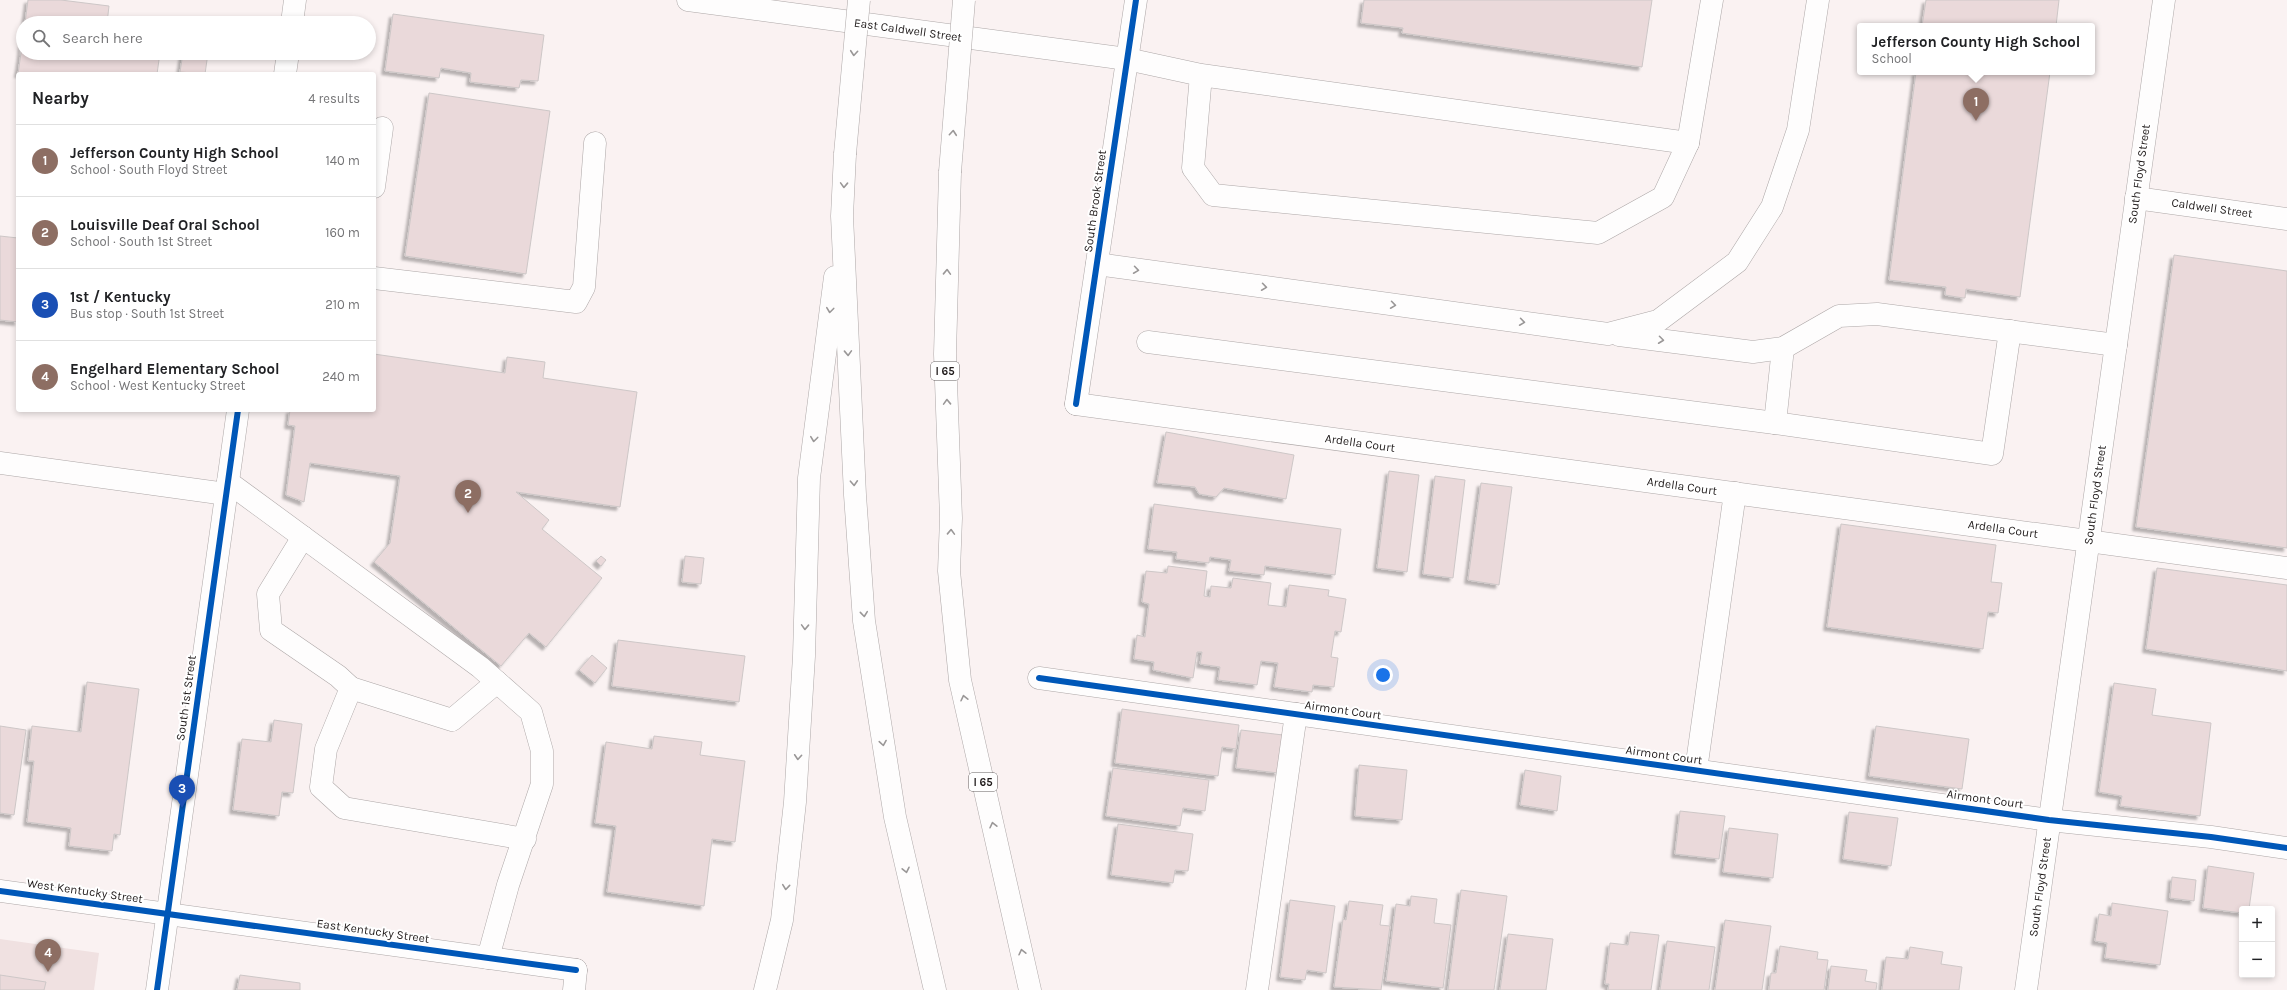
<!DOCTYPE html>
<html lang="en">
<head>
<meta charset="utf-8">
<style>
	:root { --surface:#fff; --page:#f6f6f6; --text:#202124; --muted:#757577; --line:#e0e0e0; --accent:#2563eb }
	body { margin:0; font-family:Karla,sans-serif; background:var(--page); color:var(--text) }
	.controls { position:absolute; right:12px; bottom:12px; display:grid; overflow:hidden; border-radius:4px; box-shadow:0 2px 6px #0003 }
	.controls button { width:36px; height:36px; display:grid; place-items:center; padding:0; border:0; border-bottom:1px solid var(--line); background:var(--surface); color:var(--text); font:20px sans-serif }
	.you { position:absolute; left:1383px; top:675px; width:14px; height:14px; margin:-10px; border:3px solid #fff; border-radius:50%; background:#1a73e8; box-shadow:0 0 0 6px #1a73e833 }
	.badge { display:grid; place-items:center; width:26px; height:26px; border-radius:50%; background:var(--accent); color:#fff; font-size:13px; font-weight:700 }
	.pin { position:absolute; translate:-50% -33px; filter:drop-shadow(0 1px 2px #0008) }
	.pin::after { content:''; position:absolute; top:21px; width:14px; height:12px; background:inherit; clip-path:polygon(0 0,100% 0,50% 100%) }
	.popup { position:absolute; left:1857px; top:23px; width:238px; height:52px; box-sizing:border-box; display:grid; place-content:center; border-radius:4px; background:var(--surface); filter:drop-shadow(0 1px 3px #0005); font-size:13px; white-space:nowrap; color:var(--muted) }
	.popup b { font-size:15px; color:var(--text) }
	.popup::after { content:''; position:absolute; left:50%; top:100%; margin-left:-8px; border:8px solid transparent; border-top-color:var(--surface) }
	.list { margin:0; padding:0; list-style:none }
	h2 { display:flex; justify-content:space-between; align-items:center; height:52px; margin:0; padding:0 16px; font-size:17px }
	h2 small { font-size:13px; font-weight:400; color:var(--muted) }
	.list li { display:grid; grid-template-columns:26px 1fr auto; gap:12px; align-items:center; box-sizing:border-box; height:72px; padding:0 16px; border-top:1px solid var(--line) }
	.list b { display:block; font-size:15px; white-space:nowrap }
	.list p { margin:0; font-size:13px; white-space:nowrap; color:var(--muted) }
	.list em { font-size:13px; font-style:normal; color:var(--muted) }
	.icon { flex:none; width:22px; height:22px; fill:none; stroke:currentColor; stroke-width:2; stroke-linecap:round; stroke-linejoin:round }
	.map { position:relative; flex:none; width:2287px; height:990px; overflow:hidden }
	.search { position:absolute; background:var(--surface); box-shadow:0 2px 6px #0003; left:16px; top:16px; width:360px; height:44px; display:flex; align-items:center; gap:10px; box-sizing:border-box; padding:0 14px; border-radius:22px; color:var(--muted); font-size:15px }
	.panel { position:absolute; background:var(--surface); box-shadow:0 2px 6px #0003; left:16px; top:72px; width:360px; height:340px; border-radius:4px }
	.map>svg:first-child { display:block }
	.built { fill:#f0e1e1 }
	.building { fill:#ead9da; stroke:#cdc7c7; filter:url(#shadow) }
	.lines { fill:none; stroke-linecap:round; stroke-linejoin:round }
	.service-casing { stroke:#ada7a7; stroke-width:23 }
	.minor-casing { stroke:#ada7a7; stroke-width:23 }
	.tertiary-casing { stroke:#ada7a7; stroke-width:23 }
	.motorway-casing { stroke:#ada7a7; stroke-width:23 }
	.service { stroke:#fefdfd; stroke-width:22 }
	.minor { stroke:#fefdfd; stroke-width:22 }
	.tertiary { stroke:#fefdfd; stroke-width:22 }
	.motorway { stroke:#fefdfd; stroke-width:22 }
	.motorway-bridge-casing { stroke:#ada7a7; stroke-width:23; stroke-linecap:butt }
	.motorway-bridge { stroke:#fefdfd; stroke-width:22 }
	.cycleway-casing { stroke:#fff; stroke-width:8 }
	.cycleway { stroke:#0057b8; stroke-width:6 }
	.oneway { stroke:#9a9797 }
	.labels { text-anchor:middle; stroke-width:4; stroke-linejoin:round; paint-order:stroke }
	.shield { fill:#fff; stroke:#635f5f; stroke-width:1 }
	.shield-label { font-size:11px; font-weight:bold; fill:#201b1b }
	.street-label { font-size:12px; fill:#201b1b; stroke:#fff }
</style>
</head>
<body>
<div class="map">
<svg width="2287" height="990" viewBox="0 0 2287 990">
	<defs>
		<filter id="shadow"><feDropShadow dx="-3.5" dy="3.5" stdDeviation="1" flood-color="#0004"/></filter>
	</defs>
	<rect width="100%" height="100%" fill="#faf2f2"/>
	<polygon class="built" points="0,939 99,953 94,990 0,990"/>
	<g class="building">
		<polygon points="28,0 61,0 109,6 107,23 25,23"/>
		<polygon points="1364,0 1652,0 1642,67 1402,33 1403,28 1361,23"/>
		<polygon points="1926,0 2059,0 2056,26 1922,26"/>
		<polygon points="393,14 544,35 538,81 521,80 519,88 470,82 471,73 441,68 439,78 385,71"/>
		<polygon points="23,39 23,53 160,53 157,74 18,74"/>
		<polygon points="183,53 208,53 205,74 180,72"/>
		<polygon points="1916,72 2050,72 2020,297 1966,289 1965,298 1963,298 1945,295 1946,287 1889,280"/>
		<polygon points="429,93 550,111 526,274 405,256"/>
		<polygon points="0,236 18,238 18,322 0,320"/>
		<polygon points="2174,255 2287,271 2287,548 2136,527"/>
		<polygon points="374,354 505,373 507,357 545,362 543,378 637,392 620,507 516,492 549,520 542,529 602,578 546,647 529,633 501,666 374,562 390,543 400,476 310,463 304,502 286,495 295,426 288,425 290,410 374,410"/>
		<polygon points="1166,432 1294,455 1286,499 1224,488 1216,497 1199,494 1195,487 1157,483"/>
		<polygon points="1389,471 1419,475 1407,572 1377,568"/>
		<polygon points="1435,476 1465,480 1453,578 1423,574"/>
		<polygon points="1481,483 1512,487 1499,585 1468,580"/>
		<polygon points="1154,504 1341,529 1335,575 1265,566 1264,575 1229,571 1231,560 1210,557 1209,563 1176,559 1177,552 1148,549"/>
		<polygon points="1841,524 1996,545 1991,582 2002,583 1998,613 1988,612 1983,649 1827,627"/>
		<polygon points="601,556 606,560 601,566 596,561"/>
		<polygon points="685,556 704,558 701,584 682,582"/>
		<polygon points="1168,566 1207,571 1204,596 1210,597 1211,586 1231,588 1233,578 1271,583 1268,605 1286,607 1289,585 1329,590 1328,596 1346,599 1341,632 1335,631 1331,657 1338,658 1334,687 1313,685 1312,692 1274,687 1278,663 1261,661 1257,685 1218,680 1220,667 1200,664 1202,652 1197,652 1193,678 1153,670 1154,662 1134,659 1137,635 1145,637 1149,604 1142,602 1146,571 1167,573"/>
		<polygon points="2157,568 2287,585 2287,671 2146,649"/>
		<polygon points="618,640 745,656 739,702 612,686"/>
		<polygon points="592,655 607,668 595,683 579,670"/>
		<polygon points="87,682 139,689 120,835 114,834 112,851 69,846 71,828 27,822 34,761 28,761 32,726 81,732"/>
		<polygon points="2114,683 2156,689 2152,715 2211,723 2200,816 2120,806 2122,796 2099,792"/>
		<polygon points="1122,709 1239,725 1236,749 1222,747 1218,776 1115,763"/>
		<polygon points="274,720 302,724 293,793 282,792 279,816 233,810 242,739 271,742"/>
		<polygon points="0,726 26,730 14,815 0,813"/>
		<polygon points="1876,726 1969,739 1962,789 1869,776"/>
		<polygon points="1241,730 1283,735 1278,773 1236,768"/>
		<polygon points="654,736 702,742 700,755 745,761 735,842 712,839 704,906 607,892 616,826 595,823 606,742 652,749"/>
		<polygon points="1359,765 1407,770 1402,820 1355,816"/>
		<polygon points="1113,768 1209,780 1205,811 1183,808 1180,826 1106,816"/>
		<polygon points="1525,770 1561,776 1557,811 1520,805"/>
		<polygon points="1680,811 1725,816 1719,859 1675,854"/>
		<polygon points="1849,812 1898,818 1891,866 1843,859"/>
		<polygon points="1118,824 1193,834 1188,871 1175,870 1173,883 1111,875"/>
		<polygon points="1729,828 1778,834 1773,878 1723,872"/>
		<polygon points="2208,866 2254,873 2249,909 2242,909 2242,913 2203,908"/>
		<polygon points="2172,877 2196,880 2194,901 2170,898"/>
		<polygon points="1461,890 1507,896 1494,990 1448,990"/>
		<polygon points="1411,896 1437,899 1434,923 1451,925 1443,988 1386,981 1396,904 1410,906"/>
		<polygon points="1290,900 1335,906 1326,973 1307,970 1305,980 1280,977"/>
		<polygon points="1349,901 1383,905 1380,925 1390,926 1381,990 1334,987 1343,919 1346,920"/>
		<polygon points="2112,903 2168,911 2160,965 2105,958 2107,943 2095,941 2099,914 2111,916"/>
		<polygon points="1725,920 1771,926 1762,990 1715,990"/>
		<polygon points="1630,932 1659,935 1651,990 1608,990 1609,984 1605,984 1610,943 1628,945"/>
		<polygon points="1508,934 1553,939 1546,990 1500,990"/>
		<polygon points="1667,941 1715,947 1709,990 1660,990"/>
		<polygon points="1780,946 1818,952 1817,959 1828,960 1824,990 1769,990 1771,973 1776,973"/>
		<polygon points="1910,947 1943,952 1941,964 1962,967 1959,990 1882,990 1886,957 1908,959"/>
		<polygon points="1831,966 1867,970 1865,981 1877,983 1876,990 1828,990"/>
		<polygon points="0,975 46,982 44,990 0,990"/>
		<polygon points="240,975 300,983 300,990 237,990"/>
	</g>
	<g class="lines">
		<defs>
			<g id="service">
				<polyline points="1127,59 1201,75 1688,143 1663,197 1598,233 1213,195 1193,168 1201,75"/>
				<polyline points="1688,143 1712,0"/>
				<polyline points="374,187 382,128"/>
				<polyline points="1097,264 1608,334 1658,321 1737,262 1772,207 1798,130 1818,0"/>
				<polyline points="374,278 576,302 584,287 595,143"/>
				<polyline points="1619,335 1753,352 1783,348 1839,316 1877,314 2116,345"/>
				<polyline points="1148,342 1775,423 1992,454 2010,331"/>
				<polyline points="1775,423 1783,348"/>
				<polyline points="0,463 226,494"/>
				<polyline points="228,482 480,667 531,712 542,751 542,784 508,885 488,958"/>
				<polyline points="303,537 268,594 271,630 338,676 351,688 326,749 321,787 344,808 525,839"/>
				<polyline points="351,688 452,720 497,682"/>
				<polyline points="1696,770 1735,493"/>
				<polyline points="574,990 576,970"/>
				<polyline points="1257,990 1296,714"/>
			</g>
			<g id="minor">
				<polyline points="688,0 1127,59"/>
				<polyline points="2136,198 2287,219"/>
				<polyline points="1076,404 2287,568"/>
				<polyline points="1039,678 2049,820 2211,837 2287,848"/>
				<polyline points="2026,990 2164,0"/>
			</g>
			<g id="tertiary">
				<polyline points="292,23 295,0"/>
				<polyline points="285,74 288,53"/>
				<polyline points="1076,404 1136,0"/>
				<polyline points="0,891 576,970"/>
				<polyline points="157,990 238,410"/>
			</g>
			<g id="motorway">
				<polyline points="845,154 842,216 855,495 864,621 895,817 935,990"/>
				<polyline points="950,172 945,354 951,518 949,571 960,680 1030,990"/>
				<polyline points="765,990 782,920 795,802 804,656 809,478 835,277"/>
			</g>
		</defs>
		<use href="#service" class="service-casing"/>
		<use href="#minor" class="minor-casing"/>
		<use href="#tertiary" class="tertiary-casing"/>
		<use href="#motorway" class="motorway-casing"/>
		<use href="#service" class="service"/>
		<use href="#minor" class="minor"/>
		<use href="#tertiary" class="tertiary"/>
		<use href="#motorway" class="motorway"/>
		<defs>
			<g id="motorway-bridge">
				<polyline points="845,154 859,0"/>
				<polyline points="950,172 964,0"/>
			</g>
		</defs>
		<use href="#motorway-bridge" class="motorway-bridge-casing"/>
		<use href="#motorway-bridge" class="motorway-bridge"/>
		<defs>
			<g id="cycleway">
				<polyline points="1076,404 1136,0"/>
				<polyline points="1039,678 2049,820 2211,837 2287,848"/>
				<polyline points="0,891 576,970"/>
				<polyline points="157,990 238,410"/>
			</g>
		</defs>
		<use href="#cycleway" class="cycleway-casing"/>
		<use href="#cycleway" class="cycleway"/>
	</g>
	<defs><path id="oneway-chevron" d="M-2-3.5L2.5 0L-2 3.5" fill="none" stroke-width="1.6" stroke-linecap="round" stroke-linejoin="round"/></defs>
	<g class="oneway">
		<use href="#oneway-chevron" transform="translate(854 53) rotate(95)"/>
		<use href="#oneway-chevron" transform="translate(953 133) rotate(-85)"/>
		<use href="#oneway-chevron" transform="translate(844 185) rotate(92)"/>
		<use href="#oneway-chevron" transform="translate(1136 270) rotate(8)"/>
		<use href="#oneway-chevron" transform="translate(947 272) rotate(-88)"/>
		<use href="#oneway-chevron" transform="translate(1264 287) rotate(8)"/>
		<use href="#oneway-chevron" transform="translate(1393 305) rotate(8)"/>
		<use href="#oneway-chevron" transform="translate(830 310) rotate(97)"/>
		<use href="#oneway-chevron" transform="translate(1522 322) rotate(8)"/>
		<use href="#oneway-chevron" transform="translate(1661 340) rotate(7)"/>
		<use href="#oneway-chevron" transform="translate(848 353) rotate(88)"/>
		<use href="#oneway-chevron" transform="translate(947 402) rotate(-92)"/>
		<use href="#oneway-chevron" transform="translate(814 439) rotate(97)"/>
		<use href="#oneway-chevron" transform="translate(854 483) rotate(87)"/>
		<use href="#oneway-chevron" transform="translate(951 532) rotate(-88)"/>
		<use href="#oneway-chevron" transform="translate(864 614) rotate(84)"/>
		<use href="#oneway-chevron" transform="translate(805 627) rotate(92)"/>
		<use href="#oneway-chevron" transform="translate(964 698) rotate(-103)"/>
		<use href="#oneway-chevron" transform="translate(883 743) rotate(81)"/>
		<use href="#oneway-chevron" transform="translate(798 757) rotate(94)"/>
		<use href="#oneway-chevron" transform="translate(993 825) rotate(-103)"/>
		<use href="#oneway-chevron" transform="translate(906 870) rotate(78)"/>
		<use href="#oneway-chevron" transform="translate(786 887) rotate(96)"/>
		<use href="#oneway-chevron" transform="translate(1022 952) rotate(-103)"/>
	</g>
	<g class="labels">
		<g class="shield">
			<rect x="931" y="362" width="28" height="18" rx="3"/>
			<rect x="969" y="773" width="28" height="18" rx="3"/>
		</g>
		<g class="shield-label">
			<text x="945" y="375">I 65</text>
			<text x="983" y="786">I 65</text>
		</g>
		<g class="street-label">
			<text transform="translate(908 30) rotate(8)" y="4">East Caldwell Street</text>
			<text transform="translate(2139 174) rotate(-82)" y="4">South Floyd Street</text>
			<text transform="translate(1095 201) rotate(-82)" y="4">South Brook Street</text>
			<text transform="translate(2212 208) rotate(8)" y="4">Caldwell Street</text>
			<text transform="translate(1360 443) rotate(8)" y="4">Ardella Court</text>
			<text transform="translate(1682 486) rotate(8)" y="4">Ardella Court</text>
			<text transform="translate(2095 495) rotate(-82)" y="4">South Floyd Street</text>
			<text transform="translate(2003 529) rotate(8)" y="4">Ardella Court</text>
			<text transform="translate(186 698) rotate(-82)" y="4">South 1st Street</text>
			<text transform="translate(1343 710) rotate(8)" y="4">Airmont Court</text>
			<text transform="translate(1664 755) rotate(8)" y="4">Airmont Court</text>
			<text transform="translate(1985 799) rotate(8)" y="4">Airmont Court</text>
			<text transform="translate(2040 887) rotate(-82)" y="4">South Floyd Street</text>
			<text transform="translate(85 891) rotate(8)" y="4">West Kentucky Street</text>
			<text transform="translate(373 931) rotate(8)" y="4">East Kentucky Street</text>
		</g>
	</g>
</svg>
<div class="controls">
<button>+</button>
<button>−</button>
</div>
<div class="you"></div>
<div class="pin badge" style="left:1976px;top:121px;background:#8d6e63">1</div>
<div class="popup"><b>Jefferson County High School</b>School</div>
<div class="pin badge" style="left:468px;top:513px;background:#8d6e63">2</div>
<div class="pin badge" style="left:182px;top:808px;background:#1a4fb4">3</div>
<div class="pin badge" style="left:48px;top:972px;background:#8d6e63">4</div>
<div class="search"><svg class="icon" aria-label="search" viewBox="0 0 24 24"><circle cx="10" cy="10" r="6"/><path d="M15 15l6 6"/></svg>Search here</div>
<section class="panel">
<h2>Nearby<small>4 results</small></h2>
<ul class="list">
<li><span class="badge" style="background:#8d6e63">1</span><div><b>Jefferson County High School</b><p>School · South Floyd Street</p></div><em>140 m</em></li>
<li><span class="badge" style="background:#8d6e63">2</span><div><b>Louisville Deaf Oral School</b><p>School · South 1st Street</p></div><em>160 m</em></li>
<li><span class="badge" style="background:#1a4fb4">3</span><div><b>1st / Kentucky</b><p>Bus stop · South 1st Street</p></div><em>210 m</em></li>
<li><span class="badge" style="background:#8d6e63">4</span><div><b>Engelhard Elementary School</b><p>School · West Kentucky Street</p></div><em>240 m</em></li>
</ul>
</section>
</div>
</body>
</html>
